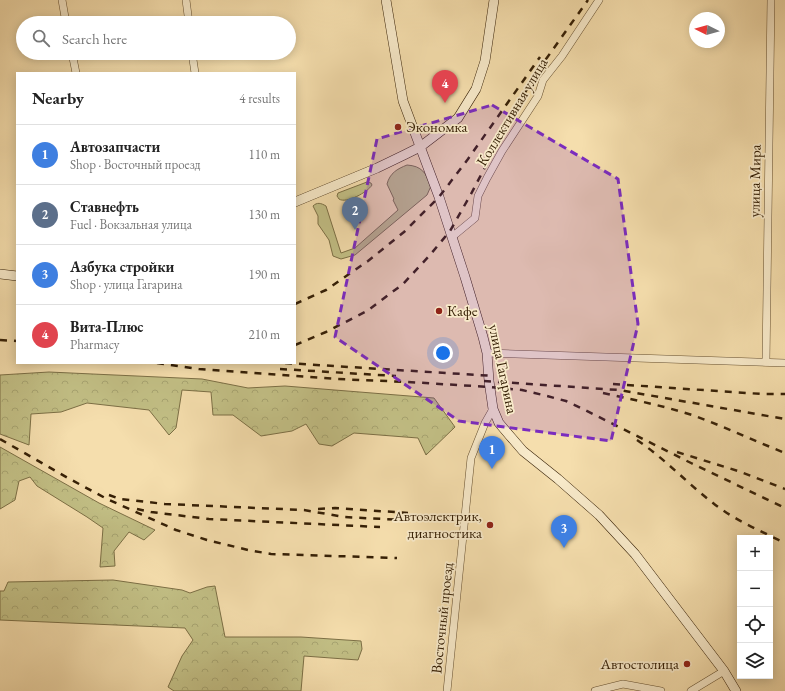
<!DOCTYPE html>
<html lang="en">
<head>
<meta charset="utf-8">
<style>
	:root { --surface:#fff; --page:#f6f6f6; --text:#222; --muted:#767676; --line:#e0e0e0; --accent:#0f766e }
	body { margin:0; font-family:"EB Garamond",serif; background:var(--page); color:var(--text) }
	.controls { position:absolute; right:12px; bottom:12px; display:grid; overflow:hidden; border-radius:0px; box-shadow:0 2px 10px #0003 }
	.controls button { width:36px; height:36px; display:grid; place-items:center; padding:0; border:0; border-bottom:1px solid var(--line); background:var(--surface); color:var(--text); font:20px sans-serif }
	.compass { position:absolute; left:689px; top:12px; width:36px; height:36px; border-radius:50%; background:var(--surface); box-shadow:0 2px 10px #0003; rotate:275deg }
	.you { position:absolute; left:443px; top:353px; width:14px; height:14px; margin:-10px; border:3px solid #fff; border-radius:50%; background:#1a73e8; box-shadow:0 0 0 6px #1a73e833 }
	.badge { display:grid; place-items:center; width:26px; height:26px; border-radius:50%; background:var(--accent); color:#fff; font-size:13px; font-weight:700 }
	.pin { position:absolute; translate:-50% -33px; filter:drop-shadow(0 1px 2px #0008) }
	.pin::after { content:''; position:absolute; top:21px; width:14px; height:12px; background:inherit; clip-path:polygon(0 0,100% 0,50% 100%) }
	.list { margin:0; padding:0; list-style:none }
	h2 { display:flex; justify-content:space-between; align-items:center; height:52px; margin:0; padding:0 16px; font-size:17px }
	h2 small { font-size:13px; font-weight:400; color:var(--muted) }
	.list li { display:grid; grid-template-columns:26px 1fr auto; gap:12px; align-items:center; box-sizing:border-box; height:60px; padding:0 16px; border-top:1px solid var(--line) }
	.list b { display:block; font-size:15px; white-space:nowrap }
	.list p { margin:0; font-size:13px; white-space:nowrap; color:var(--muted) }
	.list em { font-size:13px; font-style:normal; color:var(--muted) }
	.icon { flex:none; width:22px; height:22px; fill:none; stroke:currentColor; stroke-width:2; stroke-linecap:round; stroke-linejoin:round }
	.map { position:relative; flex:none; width:785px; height:691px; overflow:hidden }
	.search { position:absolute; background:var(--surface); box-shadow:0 2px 10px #0003; left:16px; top:16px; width:280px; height:44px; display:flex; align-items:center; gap:10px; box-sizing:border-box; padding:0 14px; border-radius:22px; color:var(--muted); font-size:15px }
	.panel { position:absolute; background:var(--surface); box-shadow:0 2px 10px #0003; left:16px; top:72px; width:280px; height:292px; border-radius:0px }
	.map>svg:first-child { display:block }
	.grass { fill:#c2bf85; stroke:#7c6f45 }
	.forest { fill:url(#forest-crowns); stroke:#7c6f45 }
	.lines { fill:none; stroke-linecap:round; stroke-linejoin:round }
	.minor-casing { stroke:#654f2f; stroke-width:8 }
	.secondary-casing { stroke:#351f05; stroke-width:10 }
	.minor { stroke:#f8eaca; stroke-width:7 }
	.secondary { stroke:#f8eaca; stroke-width:9 }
	.rail { stroke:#351f05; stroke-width:2.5; stroke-dasharray:7 7; stroke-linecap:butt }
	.marked { fill:#7b2cbf; fill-opacity:0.2; stroke:#7b2cbf; stroke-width:3; stroke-dasharray:8 5; stroke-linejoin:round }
	.poi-dot { fill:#8f2418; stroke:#f8eaca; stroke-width:1.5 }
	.labels { text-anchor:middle; stroke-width:3.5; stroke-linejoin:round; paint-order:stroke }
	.street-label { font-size:15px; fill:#351f05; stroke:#f8eaca }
	.poi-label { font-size:15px; fill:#351f05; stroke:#f8eaca; text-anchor:start }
</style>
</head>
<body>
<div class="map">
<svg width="785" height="691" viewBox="0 0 785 691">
	<defs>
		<pattern id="forest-crowns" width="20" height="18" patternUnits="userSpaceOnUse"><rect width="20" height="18" fill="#c2bf85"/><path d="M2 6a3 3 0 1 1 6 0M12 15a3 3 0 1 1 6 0" fill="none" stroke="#a7a471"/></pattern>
	</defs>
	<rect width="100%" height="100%" fill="#f5dead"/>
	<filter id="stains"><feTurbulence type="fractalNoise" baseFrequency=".005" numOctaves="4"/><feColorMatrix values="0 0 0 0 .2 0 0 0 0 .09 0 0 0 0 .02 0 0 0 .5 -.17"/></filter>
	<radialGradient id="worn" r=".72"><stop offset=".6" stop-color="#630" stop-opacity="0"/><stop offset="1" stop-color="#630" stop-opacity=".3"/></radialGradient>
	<g class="grass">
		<path d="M 407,165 C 422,166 426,173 431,186 L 427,195 L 355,255 L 341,259 L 333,256 L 329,240 L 318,224 L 318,216 L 313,206 C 317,202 321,203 326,206 L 341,253 L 355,248 L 398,210 L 393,200 L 394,199 L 387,184 C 390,173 397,169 407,165 Z"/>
		<path d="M 367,182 L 371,183 L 372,185 C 368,192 346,204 339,199 C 338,198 338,197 337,196 L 338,193 Z"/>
	</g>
	<g class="forest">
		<polygon points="49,372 202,379 248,388 285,386 434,398 455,427 426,455 418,438 354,433 332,446 319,444 306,424 292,431 261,436 233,415 213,415 211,392 182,390 176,428 169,435 149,410 87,403 61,412 31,414 29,445 0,434 0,375"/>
		<polygon points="0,447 99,503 155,530 144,540 129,532 114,551 115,566 100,567 103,528 87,517 37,486 30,477 19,481 15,500 0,509"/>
		<polygon points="113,580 182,590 190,593 207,587 215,586 225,637 301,637 361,641 362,649 358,660 304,656 301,691 174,691 168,687 182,656 193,640 185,628 0,620 0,591 4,591 8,582"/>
	</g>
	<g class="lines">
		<defs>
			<g id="minor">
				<polyline points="62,0 66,23"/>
				<polyline points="186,0 189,23"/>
				<polyline points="72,53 76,73"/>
				<polyline points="192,53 195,73"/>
				<polyline points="452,237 475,218 478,196 487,178 502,151 538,96 543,80 562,56 599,0"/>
				<polyline points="487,353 785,363"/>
				<polyline points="766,362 771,0"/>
				<polyline points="447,691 471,458 485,423 493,409"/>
				<polyline points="595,691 623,684 661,691"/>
				<polyline points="691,691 724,671"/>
			</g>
			<g id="secondary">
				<polyline points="386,0 403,101 439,197 465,277 483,337 487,353 489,381 493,409 499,423 510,436 523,451 558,479 599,515 635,554 724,671 736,691"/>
				<polyline points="295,202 377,168 404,155 420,147 458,118 476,89 485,61 494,0"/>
				<polyline points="0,274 17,276"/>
			</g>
		</defs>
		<use href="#minor" class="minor-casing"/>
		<use href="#secondary" class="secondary-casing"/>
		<use href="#minor" class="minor"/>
		<use href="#secondary" class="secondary"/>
		<g class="rail">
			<polyline points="295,304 326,290 368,261 404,232 439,197 468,159 540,57"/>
			<polyline points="0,340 17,341"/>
			<polyline points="295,345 326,332 367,311 403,284 430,255 450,231 471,194 517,106 539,69 588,0"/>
			<polyline points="157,363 199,369 337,379 408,382 490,387 522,390 543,395 566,401 583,409 691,463 785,508"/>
			<polyline points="285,363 494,376"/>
			<polyline points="280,369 396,376"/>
			<polyline points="484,381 619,390 785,419"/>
			<polyline points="613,384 762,394 785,394"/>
			<path d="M 603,393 C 634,400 665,406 695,416 C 725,427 755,441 785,453"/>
			<polyline points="0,439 68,478 107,499 176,530 207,540 248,550 271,554 397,558"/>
			<path d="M 637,440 C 664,458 687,483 713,503 C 734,520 761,531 785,543"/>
			<polyline points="677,452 738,471 785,489"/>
			<polyline points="109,495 120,499 165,504 304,510 344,517 403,520"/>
			<polyline points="137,509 151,512 209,519 380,527"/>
			<polyline points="318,509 335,508 408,513"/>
		</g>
	</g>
	<path class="marked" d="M 492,105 L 618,179 L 638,324 L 611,441 L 459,421 L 335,337 L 377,139 Z"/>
	<g class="poi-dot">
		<circle cx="398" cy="127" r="4"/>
		<circle cx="439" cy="311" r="4"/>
		<circle cx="490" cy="525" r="4"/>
		<circle cx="687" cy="664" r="4"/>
	</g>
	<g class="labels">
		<g class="street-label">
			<text transform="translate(512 112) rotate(-59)" y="5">Коллективная улица</text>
			<text transform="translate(755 181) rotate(-89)" y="5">улица Мира</text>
			<text transform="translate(503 369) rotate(78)" y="5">улица Гагарина</text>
			<text transform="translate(442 618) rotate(-84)" y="5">Восточный проезд</text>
		</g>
		<g class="poi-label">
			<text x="406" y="132">Экономка</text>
			<text x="447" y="316">Кафе</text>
			<text x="482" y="521" text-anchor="end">Автоэлектрик,<tspan x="482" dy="17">диагностика</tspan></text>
			<text x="679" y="669" text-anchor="end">Автостолица</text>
		</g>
	</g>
	<rect width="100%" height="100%" filter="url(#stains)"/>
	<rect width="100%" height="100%" fill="url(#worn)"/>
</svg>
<div class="controls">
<button>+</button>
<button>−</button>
<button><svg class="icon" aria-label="locate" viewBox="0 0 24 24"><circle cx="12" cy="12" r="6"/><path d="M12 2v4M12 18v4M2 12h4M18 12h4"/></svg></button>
<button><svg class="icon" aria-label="layers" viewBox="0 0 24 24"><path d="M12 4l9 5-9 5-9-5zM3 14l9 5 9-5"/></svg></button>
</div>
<svg class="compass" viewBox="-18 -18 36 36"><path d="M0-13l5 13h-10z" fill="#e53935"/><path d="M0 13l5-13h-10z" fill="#767676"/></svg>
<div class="you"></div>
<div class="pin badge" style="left:492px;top:469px;background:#3f7fe0">1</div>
<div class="pin badge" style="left:355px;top:230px;background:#5c6f8a">2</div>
<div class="pin badge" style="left:564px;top:548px;background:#3f7fe0">3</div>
<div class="pin badge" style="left:445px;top:103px;background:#e0444e">4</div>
<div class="search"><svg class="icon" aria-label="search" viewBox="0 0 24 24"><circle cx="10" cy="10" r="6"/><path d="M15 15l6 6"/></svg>Search here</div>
<section class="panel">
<h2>Nearby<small>4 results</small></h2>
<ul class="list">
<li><span class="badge" style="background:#3f7fe0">1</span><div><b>Автозапчасти</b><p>Shop · Восточный проезд</p></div><em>110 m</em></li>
<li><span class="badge" style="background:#5c6f8a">2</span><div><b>Ставнефть</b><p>Fuel · Вокзальная улица</p></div><em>130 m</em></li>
<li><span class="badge" style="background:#3f7fe0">3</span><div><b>Азбука стройки</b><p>Shop · улица Гагарина</p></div><em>190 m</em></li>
<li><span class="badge" style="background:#e0444e">4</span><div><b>Вита-Плюс</b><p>Pharmacy</p></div><em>210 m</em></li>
</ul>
</section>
</div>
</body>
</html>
